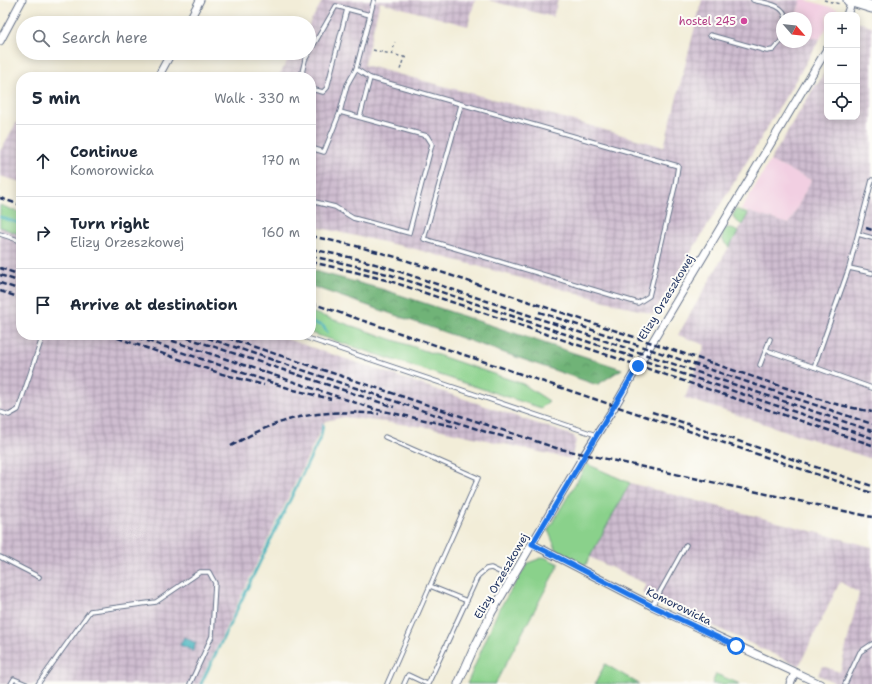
<!DOCTYPE html>
<html lang="en">
<head>
<meta charset="utf-8">
<style>
	:root { --surface:#fff; --page:#f6f6f7; --text:#1f2937; --muted:#747a83; --line:#e0e1e3 }
	body { margin:0; font-family:"Shantell Sans",sans-serif; background:var(--page); color:var(--text) }
	.controls { position:absolute; right:12px; top:12px; display:grid; overflow:hidden; border-radius:8px; box-shadow:0 2px 10px #0003 }
	.controls button { width:36px; height:36px; display:grid; place-items:center; padding:0; border:0; border-bottom:1px solid var(--line); background:var(--surface); color:var(--text); font:20px sans-serif }
	.compass { position:absolute; left:776px; top:12px; width:36px; height:36px; border-radius:50%; background:var(--surface); box-shadow:0 2px 10px #0003; rotate:118deg }
	.stop { position:absolute; width:12px; height:12px; margin:-9px; border:3px solid #1a73e8; border-radius:50%; background:#fff }
	.stop.end { background:#1a73e8; border-color:#fff; box-shadow:0 1px 4px #0008 }
	.list { margin:0; padding:0; list-style:none }
	h2 { display:flex; justify-content:space-between; align-items:center; height:52px; margin:0; padding:0 16px; font-size:17px }
	h2 small { font-size:13px; font-weight:400; color:var(--muted) }
	.list li { display:grid; grid-template-columns:26px 1fr auto; gap:12px; align-items:center; box-sizing:border-box; height:72px; padding:0 16px; border-top:1px solid var(--line) }
	.list b { display:block; font-size:15px; white-space:nowrap }
	.list p { margin:0; font-size:13px; white-space:nowrap; color:var(--muted) }
	.list em { font-size:13px; font-style:normal; color:var(--muted) }
	.icon { flex:none; width:22px; height:22px; fill:none; stroke:currentColor; stroke-width:2; stroke-linecap:round; stroke-linejoin:round }
	.map { position:relative; flex:none; width:872px; height:684px; overflow:hidden }
	.search { position:absolute; background:var(--surface); box-shadow:0 2px 10px #0003; left:16px; top:16px; width:300px; height:44px; display:flex; align-items:center; gap:10px; box-sizing:border-box; padding:0 14px; border-radius:22px; color:var(--muted); font-size:15px }
	.panel { position:absolute; background:var(--surface); box-shadow:0 2px 10px #0003; left:16px; top:72px; width:300px; height:268px; border-radius:16px }
	.map>svg:first-child { display:block }
	.built { fill:#f2cfe2 }
	.industrial { fill:url(#industrial-grid) }
	.grass { fill:#8ad18b; stroke:#528074 }
	.forest { fill:url(#forest-crowns); stroke:#45716a }
	.water { fill:#42b1bc; stroke:#2e708d }
	.lines { fill:none; stroke-linecap:round; stroke-linejoin:round }
	.stream { stroke:#42b1bc; stroke-width:2.5 }
	.lane-casing { stroke:#667289; stroke-width:5.5 }
	.street-casing { stroke:#667289; stroke-width:9 }
	.secondary-casing { stroke:#667289; stroke-width:13 }
	.path { stroke:#667289; stroke-width:1.5; stroke-dasharray:3 3; stroke-linecap:butt }
	.lane { stroke:#fff; stroke-width:3.5 }
	.street { stroke:#fff; stroke-width:7 }
	.secondary { stroke:#fff; stroke-width:11 }
	.rail { stroke:#1b2f5e; stroke-width:2.5; stroke-dasharray:6 3; stroke-linecap:butt }
	.route { stroke:#1a73e8; stroke-width:5 }
	.hotel-dot { fill:#d1479c; stroke:#fdfcf7; stroke-width:1.5 }
	.labels { text-anchor:middle; stroke-width:4; stroke-linejoin:round; paint-order:stroke }
	.hotel-label { font-size:11px; fill:#b23c85; stroke:#fdfcf7; text-anchor:end }
	.street-label { font-size:11px; fill:#1b2f5e; stroke:#fdfcf7 }
</style>
</head>
<body>
<div class="map">
<svg width="872" height="684" viewBox="0 0 872 684">
	<defs>
		<pattern id="industrial-grid" width="8" height="8" patternUnits="userSpaceOnUse"><rect width="8" height="8" fill="#cfbdd0"/><path d="M0 4h8M4 0v8" fill="none" stroke="#a79aac"/></pattern>
		<pattern id="forest-crowns" width="20" height="18" patternUnits="userSpaceOnUse"><rect width="20" height="18" fill="#6fb377"/><path d="M2 6a3 3 0 1 1 6 0M12 15a3 3 0 1 1 6 0" fill="none" stroke="#5a9265"/></pattern>
	</defs>
	<rect width="100%" height="100%" fill="#fdfcf7"/>
	<filter id="ink" filterUnits="userSpaceOnUse"><feTurbulence type="fractalNoise" baseFrequency=".025" numOctaves="2"/><feDisplacementMap in="SourceGraphic" scale="8" xChannelSelector="R" yChannelSelector="G"/><feConvolveMatrix kernelMatrix="1 2 1 2 8 2 1 2 1" color-interpolation-filters="sRGB"/></filter>
	<filter id="wash" filterUnits="userSpaceOnUse"><feTurbulence type="fractalNoise" baseFrequency=".012" numOctaves="4" result="noise"/><feDisplacementMap in="SourceGraphic" scale="16" xChannelSelector="R" yChannelSelector="G"/><feGaussianBlur stdDeviation="0.9" result="paint"/><feColorMatrix in="noise" values="0 0 0 0 0 0 0 0 0 0 0 0 0 0 0 0 0 1.4 0 .05"/><feComposite in="paint" operator="in"/></filter>
	<g filter="url(#wash)">
		<rect width="100%" height="100%" fill="#f2edd8"/>
		<g class="built">
			<polygon points="801,0 806,0 838,9 834,15 827,15 827,27 820,39 806,36 806,18 795,18"/>
			<polygon points="770,161 811,180 789,224 741,210"/>
		</g>
		<g class="industrial">
			<polygon points="323,0 475,0 468,26 380,2 364,65 546,113 664,147 702,0 801,0 795,18 782,18 782,42 806,42 806,36 820,39 754,150 653,314 415,249 311,226 311,77 278,77 292,53 309,53 309,24"/>
			<polygon points="488,0 558,0 553,17"/>
			<polygon points="857,22 872,26 872,459 685,398 705,345 678,335 749,212 789,224 811,180 770,161 816,84 817,85 827,68 827,117 857,117"/>
			<polygon points="21,115 21,182 0,176 0,151"/>
			<polygon points="0,227 21,235 21,335 275,335 574,436 576,441 571,459 433,428 344,417 325,421 199,684 0,684"/>
			<polygon points="630,483 872,547 872,684 838,684 818,675 822,666 840,672 859,593 840,582 799,666 642,593 646,584 589,557"/>
		</g>
		<g class="grass">
			<polygon points="0,205 21,213 21,235 0,227"/>
			<polygon points="736,209 748,214 742,225 734,219 733,215"/>
			<path d="M 726,228 L 731,228 L 738,232 L 729,247 C 723,243 721,238 723,230 Z"/>
			<polygon points="311,312 523,384 549,401 541,408 311,333"/>
			<polygon points="587,464 630,483 585,566 556,549 548,530"/>
			<polygon points="544,557 559,564 495,684 467,684 498,611 528,563"/>
			<polygon points="605,664 639,684 595,684"/>
			<polygon points="716,674 740,684 712,684"/>
		</g>
		<polygon class="forest" points="311,270 385,290 622,369 597,385 311,286"/>
		<polygon class="water" points="184,637 196,643 193,651 180,645"/>
		<g class="lines">
			<g class="stream">
				<polyline points="0,217 21,224"/>
				<polyline points="311,322 323,326 327,332"/>
				<polyline points="201,684 321,436 323,425"/>
			</g>
		</g>
	</g>
	<g filter="url(#ink)">
		<g class="lines">
			<defs>
				<g id="lane">
					<polyline points="374,0 356,69 370,78 678,166 675,186 649,296 638,303 424,239 461,105"/>
					<path d="M 753,0 C 765,3 784,4 786,18"/>
					<polyline points="710,35 767,51 773,50 782,40"/>
					<polyline points="309,53 336,6 370,15"/>
					<polyline points="301,77 305,60 309,53"/>
					<polyline points="311,89 323,92 327,88 347,9"/>
					<polyline points="340,112 347,85 356,69"/>
					<polyline points="360,117 370,78"/>
					<polyline points="311,148 324,152 340,112 427,136 432,144 409,233 353,218 335,207 311,201"/>
					<polyline points="872,180 849,268 814,367 872,388"/>
					<polyline points="0,234 21,241"/>
					<polyline points="858,234 872,238"/>
					<polyline points="849,268 872,273"/>
					<polyline points="298,335 596,435"/>
					<polyline points="766,350 814,367"/>
					<polyline points="760,365 770,339"/>
					<polyline points="0,412 9,415 18,410 43,335"/>
					<polyline points="385,437 478,478 430,586"/>
					<polyline points="0,557 39,577"/>
					<polyline points="652,606 686,545"/>
					<polyline points="11,684 14,679 26,684"/>
					<polyline points="38,684 90,611 156,602 200,572 209,572 215,583 212,636 190,684"/>
					<polyline points="387,684 430,586 467,601"/>
					<polyline points="404,684 408,675 427,684"/>
					<polyline points="428,684 478,576 486,569 491,568 512,578"/>
					<polyline points="845,684 860,652 872,644"/>
				</g>
				<g id="street">
					<polyline points="847,15 852,0"/>
					<polyline points="188,23 200,0"/>
					<polyline points="0,41 22,0"/>
					<polyline points="158,77 171,53"/>
					<polyline points="532,544 652,606 820,684"/>
					<polyline points="458,684 473,650 492,612 584,455 615,406 641,361 827,49"/>
					<polyline points="790,684 795,673"/>
				</g>
				<polyline id="secondary" points="849,0 872,7"/>
			</defs>
			<use href="#lane" class="lane-casing"/>
			<use href="#street" class="street-casing"/>
			<use href="#secondary" class="secondary-casing"/>
			<g class="path">
				<polyline points="824,0 840,4"/>
				<polyline points="373,50 404,57 400,70"/>
				<polyline points="392,54 395,42"/>
				<polyline points="404,57 409,59"/>
			</g>
			<use href="#lane" class="lane"/>
			<use href="#street" class="street"/>
			<use href="#secondary" class="secondary"/>
			<g class="rail">
				<polyline points="0,198 21,205"/>
				<polyline points="866,228 872,230"/>
				<polyline points="311,236 356,246 396,257 831,403 872,412"/>
				<polyline points="311,249 358,259 392,269 872,431"/>
				<polyline points="311,256 356,266 391,275 872,438"/>
				<polyline points="311,262 355,272 390,281 872,445"/>
				<polyline points="0,268 21,275"/>
				<polyline points="0,275 21,282"/>
				<polyline points="0,283 21,290"/>
				<polyline points="0,291 21,298"/>
				<polyline points="311,303 872,493"/>
				<polyline points="539,312 872,424"/>
				<polyline points="109,335 222,374 264,385"/>
				<polyline points="130,335 294,390 331,399"/>
				<polyline points="155,335 374,409 457,427"/>
				<polyline points="179,335 394,407"/>
				<polyline points="199,335 489,433 514,439"/>
				<polyline points="219,335 556,448 872,517"/>
				<polyline points="652,412 872,486"/>
				<path d="M 231,446 C 282,415 321,409 379,414"/>
			</g>
		</g>
	</g>
	<g class="lines" filter="url(#ink)">
		<polyline class="route" points="638,366 532,544 652,606 736,646"/>
	</g>
	<circle class="hotel-dot" cx="744" cy="21" r="4"/>
	<g class="labels">
		<g class="hotel-label">
			<text x="736" y="25">hostel 245</text>
		</g>
		<g class="street-label">
			<text transform="translate(666 297) rotate(-59)" y="4">Elizy Orzeszkowej</text>
			<text transform="translate(501 576) rotate(-60)" y="4">Elizy Orzeszkowej</text>
			<text transform="translate(679 606) rotate(26)" y="4">Komorowicka</text>
		</g>
	</g>
</svg>
<div class="controls">
<button>+</button>
<button>−</button>
<button><svg class="icon" aria-label="locate" viewBox="0 0 24 24"><circle cx="12" cy="12" r="6"/><path d="M12 2v4M12 18v4M2 12h4M18 12h4"/></svg></button>
</div>
<svg class="compass" viewBox="-18 -18 36 36"><path d="M0-13l5 13h-10z" fill="#e53935"/><path d="M0 13l5-13h-10z" fill="#747a83"/></svg>
<div class="stop" style="left:736px;top:646px"></div>
<div class="stop end" style="left:638px;top:366px"></div>
<div class="search"><svg class="icon" aria-label="search" viewBox="0 0 24 24"><circle cx="10" cy="10" r="6"/><path d="M15 15l6 6"/></svg>Search here</div>
<section class="panel">
<h2>5 min<small>Walk · 330 m</small></h2>
<ul class="list">
<li><svg class="icon" aria-label="ahead" viewBox="0 0 24 24"><path d="M12 20V5M6 11l6-6 6 6"/></svg><div><b>Continue</b><p>Komorowicka</p></div><em>170 m</em></li>
<li><svg class="icon" aria-label="right" viewBox="0 0 24 24"><path d="M7 20v-9h11M14 6l5 5-5 5"/></svg><div><b>Turn right</b><p>Elizy Orzeszkowej</p></div><em>160 m</em></li>
<li><svg class="icon" aria-label="arrive" viewBox="0 0 24 24"><path d="M6 21V4h12l-3 4 3 4H6"/></svg><div><b>Arrive at destination</b></div></li>
</ul>
</section>
</div>
</body>
</html>
